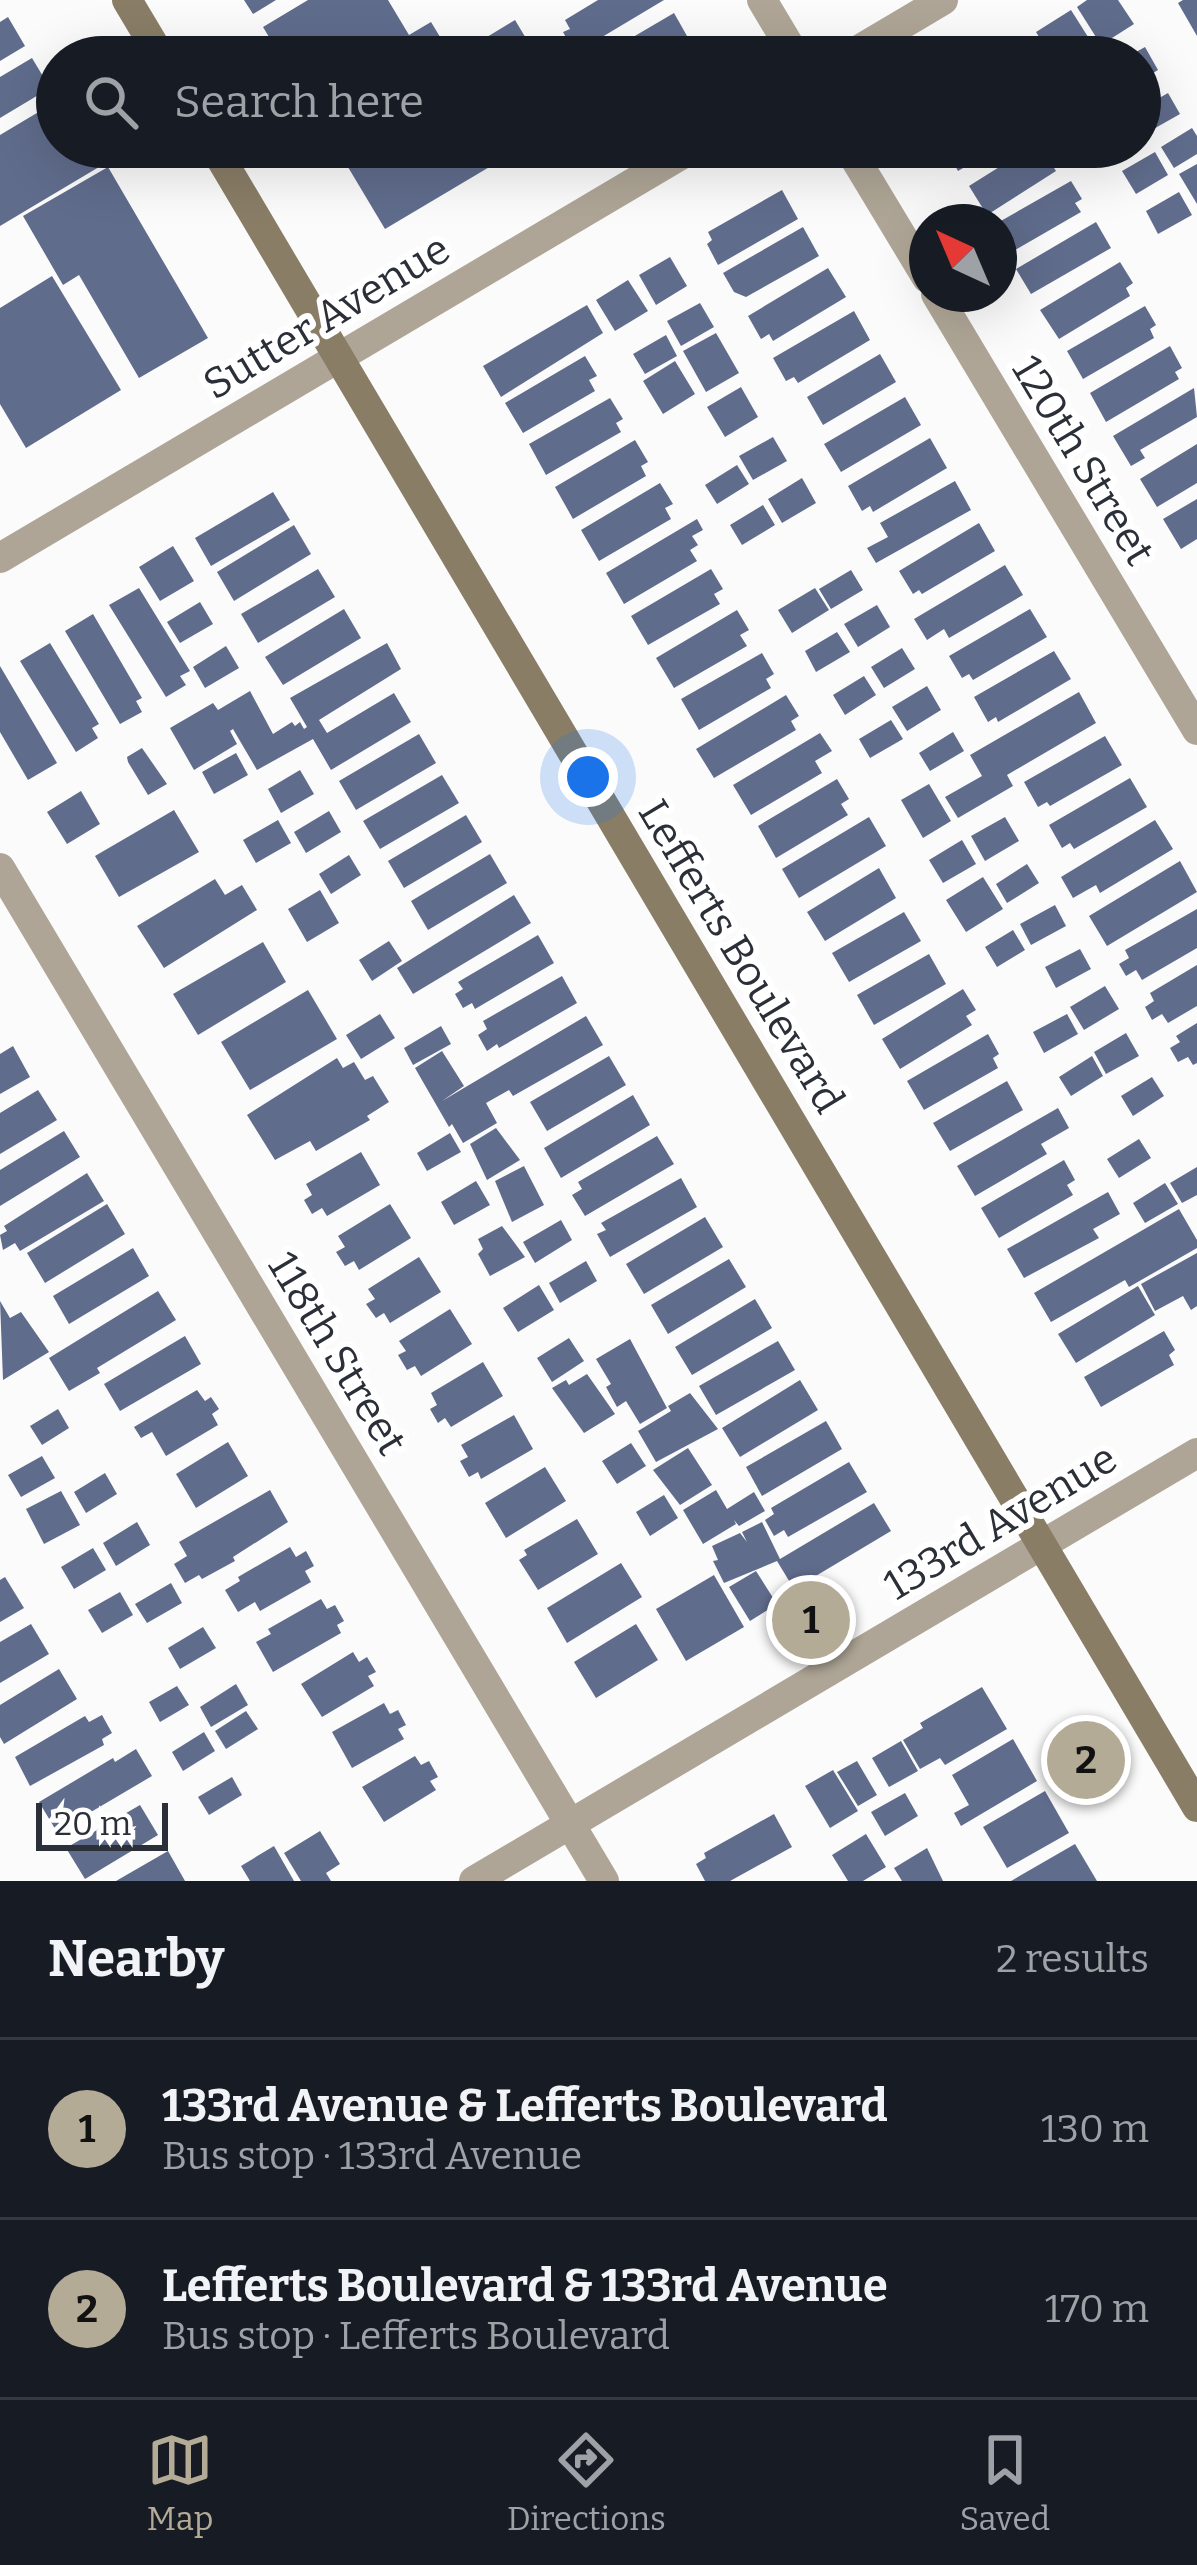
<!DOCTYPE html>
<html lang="en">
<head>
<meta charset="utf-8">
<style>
	:root { --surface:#171b24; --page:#242831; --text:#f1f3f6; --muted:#9ea1a6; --line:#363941; --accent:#b4ab97 }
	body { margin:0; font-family:Bitter,serif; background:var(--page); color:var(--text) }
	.compass { position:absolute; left:909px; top:204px; width:108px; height:108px; border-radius:50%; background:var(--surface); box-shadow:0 12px 48px #0002; rotate:316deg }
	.scale { position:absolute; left:36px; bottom:30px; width:132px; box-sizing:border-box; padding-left:12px; border:6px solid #2b2f38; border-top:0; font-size:33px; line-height:42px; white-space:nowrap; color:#2b2f38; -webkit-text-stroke:9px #fff; paint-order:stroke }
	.you { position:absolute; left:588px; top:777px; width:42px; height:42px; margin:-30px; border:9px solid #fff; border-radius:50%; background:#1a73e8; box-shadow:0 0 0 18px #1a73e833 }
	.badge { display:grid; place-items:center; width:78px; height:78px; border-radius:50%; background:var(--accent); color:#111; font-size:39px; font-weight:700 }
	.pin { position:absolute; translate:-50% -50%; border:6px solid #fff; box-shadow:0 3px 12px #0006 }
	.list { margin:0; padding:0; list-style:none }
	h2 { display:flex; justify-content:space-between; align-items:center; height:156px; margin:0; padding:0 48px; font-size:51px }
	h2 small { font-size:39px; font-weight:400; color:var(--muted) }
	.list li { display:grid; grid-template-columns:78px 1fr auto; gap:36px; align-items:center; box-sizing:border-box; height:180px; padding:0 48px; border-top:3px solid var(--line) }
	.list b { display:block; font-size:45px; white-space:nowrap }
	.list p { margin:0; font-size:39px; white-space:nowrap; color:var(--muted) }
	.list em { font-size:39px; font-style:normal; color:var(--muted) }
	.icon { flex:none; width:66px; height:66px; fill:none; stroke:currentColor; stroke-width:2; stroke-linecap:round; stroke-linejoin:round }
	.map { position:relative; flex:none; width:1197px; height:1881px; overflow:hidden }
	.search { position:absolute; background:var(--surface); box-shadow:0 12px 48px #0002; left:36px; right:36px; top:36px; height:132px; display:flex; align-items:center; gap:30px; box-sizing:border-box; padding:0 42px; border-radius:66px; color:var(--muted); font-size:45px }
	.sheet { height:516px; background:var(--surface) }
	nav { display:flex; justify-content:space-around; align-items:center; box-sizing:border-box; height:168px; border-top:3px solid var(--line); background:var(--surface); font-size:33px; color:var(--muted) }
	nav a { display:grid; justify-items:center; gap:6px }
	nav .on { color:var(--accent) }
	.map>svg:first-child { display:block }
	.building { fill:#606c8c }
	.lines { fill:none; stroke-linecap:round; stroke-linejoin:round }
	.minor { stroke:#aea596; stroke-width:30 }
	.secondary { stroke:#897d66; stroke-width:30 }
	.labels { text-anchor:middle; stroke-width:12; stroke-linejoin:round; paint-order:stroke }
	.street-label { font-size:42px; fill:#2b2f38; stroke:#fff }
</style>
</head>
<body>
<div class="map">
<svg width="1197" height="1881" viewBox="0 0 1197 1881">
	<rect width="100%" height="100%" fill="#fbfbfb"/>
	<g class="building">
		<polygon points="244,0 276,0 253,14"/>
		<polygon points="308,0 388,0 409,35 431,22 451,55 281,57 263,27"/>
		<polygon points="598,0 664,0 582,49 578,41 570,45 563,32 570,29 565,20"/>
		<polygon points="1087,0 1118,0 1134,24 1101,45 1077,7"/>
		<polygon points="1183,0 1197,0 1197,36 1178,3"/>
		<polygon points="1071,10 1095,48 1080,57 1051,57 1036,32"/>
		<polygon points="674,13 691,43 665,57 599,57"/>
		<polygon points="8,17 25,46 0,61 0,22"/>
		<polygon points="515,20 527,40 492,57 482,40"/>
		<polygon points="533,40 542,57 505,57"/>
		<polygon points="1145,47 1158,70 1140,81 1140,57 1127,57"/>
		<polygon points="32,58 50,88 0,118 0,77"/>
		<polygon points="1168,93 1180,114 1150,131 1140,109"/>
		<polygon points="57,101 57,147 94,147 104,164 0,226 0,135"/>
		<polygon points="1192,128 1197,136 1197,154 1174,168 1161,147"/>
		<polygon points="336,147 523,147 385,229"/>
		<polygon points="945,147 999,147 958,171"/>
		<polygon points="1031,147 1041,147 1056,171 987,215 969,186"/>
		<polygon points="1155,152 1168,175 1136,194 1122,171"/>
		<polygon points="1197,164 1197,204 1179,174"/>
		<polygon points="108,167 208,338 139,378 79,275 63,285 23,216"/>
		<polygon points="1071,181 1082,199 1075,203 1081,212 1008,254 999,238 999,222"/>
		<polygon points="782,190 798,219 718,265 707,244 712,240 708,232"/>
		<polygon points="1179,192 1192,215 1158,234 1146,211"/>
		<polygon points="1096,222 1111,248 1031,294 1016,269"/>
		<polygon points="803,227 819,256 746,297 734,292 723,273"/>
		<polygon points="670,257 687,286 656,305 639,275"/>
		<polygon points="1120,262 1133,283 1126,288 1130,296 1059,339 1040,310"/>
		<polygon points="828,268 846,297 773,341 769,334 761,339 748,316"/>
		<polygon points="52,276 121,390 26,448 0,404 0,308"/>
		<polygon points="628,280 648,311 615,331 596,300"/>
		<polygon points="700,303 714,327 681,346 667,321"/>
		<polygon points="587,305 603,333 501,397 483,366"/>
		<polygon points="1145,306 1156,325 1150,329 1154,338 1083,379 1067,351"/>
		<polygon points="854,311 870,340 798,383 794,377 786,381 773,358"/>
		<polygon points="716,333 739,373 706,392 683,351"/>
		<polygon points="666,335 677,356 645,374 633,354"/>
		<polygon points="1170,346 1182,368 1175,372 1179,379 1106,422 1090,393"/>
		<polygon points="880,354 896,382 823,425 807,397"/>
		<polygon points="585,356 597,376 589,380 595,391 523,433 505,403"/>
		<polygon points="675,361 695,394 663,414 643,381"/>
		<polygon points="741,387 758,417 725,437 707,407"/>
		<polygon points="1194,388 1197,417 1140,450 1145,458 1131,466 1113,436"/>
		<polygon points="905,397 921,425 841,472 824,444"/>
		<polygon points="610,398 623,419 616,423 621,432 546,475 529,444"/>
		<polygon points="773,437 787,461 753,480 739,456"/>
		<polygon points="930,438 947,468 873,512 870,506 862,511 848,486"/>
		<polygon points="635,440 648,462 641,466 646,476 573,519 555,487"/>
		<polygon points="1197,444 1197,483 1157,507 1140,479"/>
		<polygon points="737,465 749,484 717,504 705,485"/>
		<polygon points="802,478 816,503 782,523 768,499"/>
		<polygon points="955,481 971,510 876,563 867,548 888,537 880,523"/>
		<polygon points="660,483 673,504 665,508 671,519 599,561 581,530"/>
		<polygon points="273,492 290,520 211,566 195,538"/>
		<polygon points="1197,499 1197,539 1181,549 1163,519"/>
		<polygon points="763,505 775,525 742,545 730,525"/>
		<polygon points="697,519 703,530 692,536 698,545 690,550 697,561 624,604 606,573"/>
		<polygon points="979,523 995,551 922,594 919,590 913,594 899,571"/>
		<polygon points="294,525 311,554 234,601 217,572"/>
		<polygon points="173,546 194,581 160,601 139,567"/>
		<polygon points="1005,565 1023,595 949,638 944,629 927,640 914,619"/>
		<polygon points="318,569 335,597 258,643 241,614"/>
		<polygon points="711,569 723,589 714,594 720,604 648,645 631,616"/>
		<polygon points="851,570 863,590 831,609 819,589"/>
		<polygon points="139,588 190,671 180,676 186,685 166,697 109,605"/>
		<polygon points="815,588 829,610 792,633 778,610"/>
		<polygon points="200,602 213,624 180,643 167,622"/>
		<polygon points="877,605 890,627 858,647 844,624"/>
		<polygon points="344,609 361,638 283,685 265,657"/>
		<polygon points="1030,609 1047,637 973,680 969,674 962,678 949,656"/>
		<polygon points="737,610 749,630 740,635 747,646 674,688 656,658"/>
		<polygon points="93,614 142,698 136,701 142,712 120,724 65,631"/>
		<polygon points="837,632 850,652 816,672 805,651"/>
		<polygon points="50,643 99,724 92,728 98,738 76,752 20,661"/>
		<polygon points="387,643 401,669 319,720 327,733 394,693 411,722 331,770 313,739 257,770 233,729 230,731 237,744 194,770 170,728 213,703 218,710 250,691 273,734 292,722 295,726 300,722 304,729 307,727 290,698"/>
		<polygon points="226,646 239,668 205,688 193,667"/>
		<polygon points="902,648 915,669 884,688 871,667"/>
		<polygon points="1054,651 1071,679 998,722 996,717 988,722 974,697"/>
		<polygon points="762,653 774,674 766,679 771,688 699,730 681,699"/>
		<polygon points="0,666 57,763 28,780 0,732"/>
		<polygon points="864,676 876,695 845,715 833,695"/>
		<polygon points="927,686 941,710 907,731 892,707"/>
		<polygon points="1079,692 1096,723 1007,775 1013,786 958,818 945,797 982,776 970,755"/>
		<polygon points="786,695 799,716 791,721 796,730 714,778 696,749"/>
		<polygon points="891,720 903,739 870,758 859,739"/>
		<polygon points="953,732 964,751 930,771 919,753"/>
		<polygon points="820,733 832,751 815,761 822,773 751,815 733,785"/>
		<polygon points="419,734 436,763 356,810 339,781"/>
		<polygon points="1105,736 1122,765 1050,806 1047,802 1038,807 1024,782"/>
		<polygon points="142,748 167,784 148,795 128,762 127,757"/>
		<polygon points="236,753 248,775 214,794 202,772"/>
		<polygon points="300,770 314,794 281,813 268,789"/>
		<polygon points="442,775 459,803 380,849 363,821"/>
		<polygon points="1130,778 1147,807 1074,849 1070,843 1062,848 1049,825"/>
		<polygon points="837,779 849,799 841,804 848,815 776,858 758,826"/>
		<polygon points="929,784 951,821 923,838 901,800"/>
		<polygon points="81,791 100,824 67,844 47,812"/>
		<polygon points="174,810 199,852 119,897 95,856"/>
		<polygon points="329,811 341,832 306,853 294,832"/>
		<polygon points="466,815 482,842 404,888 388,861"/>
		<polygon points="869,817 886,846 799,898 782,869"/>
		<polygon points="1005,817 1019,841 985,861 971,836"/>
		<polygon points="278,820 291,843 256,863 243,840"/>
		<polygon points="1155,820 1173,849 1100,893 1096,885 1073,898 1061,877"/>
		<polygon points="962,840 976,864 943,883 929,860"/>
		<polygon points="490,854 507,883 428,930 411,901"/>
		<polygon points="349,855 361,875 331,894 319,874"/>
		<polygon points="1180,861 1197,892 1107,946 1089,916"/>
		<polygon points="1027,864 1039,883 1007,903 996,884"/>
		<polygon points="879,868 896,898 825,941 807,912"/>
		<polygon points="983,877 1003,909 966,932 946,900"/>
		<polygon points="215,879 225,895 242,885 257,910 164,968 137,926"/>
		<polygon points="320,890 339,923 307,942 288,909"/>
		<polygon points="514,895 531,923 413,994 397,968"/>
		<polygon points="1055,905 1066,926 1031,945 1020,924"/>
		<polygon points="1197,909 1197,948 1142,980 1136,970 1126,976 1119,964 1129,958 1125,950"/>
		<polygon points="904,912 921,941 849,982 832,953"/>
		<polygon points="1013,930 1025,950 997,967 985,947"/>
		<polygon points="538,935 554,963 475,1009 472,1003 463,1008 455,994 463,989 458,982"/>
		<polygon points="389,941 402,961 372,981 359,960"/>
		<polygon points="263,942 286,982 198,1035 173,994"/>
		<polygon points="1080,949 1091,969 1056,988 1045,967"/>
		<polygon points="929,954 946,984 874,1025 857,995"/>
		<polygon points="1197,965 1197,1006 1168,1023 1162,1014 1152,1020 1145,1007 1154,1001 1150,993"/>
		<polygon points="562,976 577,1003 499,1048 497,1044 487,1051 478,1035 487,1029 483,1021"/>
		<polygon points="1105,986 1119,1009 1084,1030 1070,1007"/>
		<polygon points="963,989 976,1010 966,1016 972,1025 900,1069 882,1039"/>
		<polygon points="308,990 337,1039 250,1090 221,1042"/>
		<polygon points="380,1014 395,1038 361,1059 346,1035"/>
		<polygon points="1067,1014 1078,1034 1044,1053 1033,1032"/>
		<polygon points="586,1016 603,1045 513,1096 509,1090 486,1103 497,1123 463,1143 452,1124 449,1127 415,1068 442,1051 464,1086 442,1101"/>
		<polygon points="1197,1023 1197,1063 1193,1065 1188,1057 1178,1062 1170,1048 1180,1042 1176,1036"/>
		<polygon points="441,1026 451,1044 413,1065 404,1048"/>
		<polygon points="1126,1033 1139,1056 1106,1074 1094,1052"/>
		<polygon points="988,1034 999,1054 993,1058 998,1068 924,1110 907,1081"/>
		<polygon points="13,1046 30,1077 0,1094 0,1054"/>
		<polygon points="609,1056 626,1085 547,1131 530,1102"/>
		<polygon points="1092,1056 1103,1076 1071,1096 1059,1077"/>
		<polygon points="337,1058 343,1068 354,1062 365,1080 373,1076 389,1102 367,1116 370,1120 316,1151 310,1141 275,1160 247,1115"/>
		<polygon points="1152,1077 1164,1096 1133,1116 1121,1096"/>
		<polygon points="1007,1081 1023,1110 950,1151 933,1123"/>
		<polygon points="38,1090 57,1120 0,1154 0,1113"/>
		<polygon points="633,1095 650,1125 561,1178 544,1148"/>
		<polygon points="1058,1108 1069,1128 1041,1144 1047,1154 975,1196 957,1166"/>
		<polygon points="496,1128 520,1160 487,1180 470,1144"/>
		<polygon points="64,1131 80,1157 0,1206 0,1170"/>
		<polygon points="450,1133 461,1152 427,1171 417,1153"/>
		<polygon points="657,1136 674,1164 585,1216 572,1195 582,1189 578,1182"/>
		<polygon points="1139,1139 1151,1158 1119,1178 1107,1159"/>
		<polygon points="361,1152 380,1185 327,1216 322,1208 312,1214 304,1200 312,1195 306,1184"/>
		<polygon points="1064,1160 1075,1180 1067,1185 1073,1195 999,1238 981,1208"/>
		<polygon points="524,1166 544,1205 512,1222 495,1181"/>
		<polygon points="1197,1167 1197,1195 1182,1203 1170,1183"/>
		<polygon points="87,1173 104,1201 20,1251 15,1243 3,1250 0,1235 7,1231 4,1226"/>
		<polygon points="681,1178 697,1207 610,1257 597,1234 606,1230 601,1223"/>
		<polygon points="476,1181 490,1205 454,1225 441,1202"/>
		<polygon points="1165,1183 1178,1204 1145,1223 1133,1203"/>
		<polygon points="1108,1192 1120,1214 1093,1229 1099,1238 1024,1278 1007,1249"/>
		<polygon points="107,1204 125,1234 45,1283 27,1253"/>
		<polygon points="390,1204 411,1238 359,1270 354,1261 345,1266 336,1252 345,1247 338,1236"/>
		<polygon points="1179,1209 1197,1240 1197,1248 1129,1287 1125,1280 1051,1322 1034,1293"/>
		<polygon points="705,1217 723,1247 644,1294 626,1264"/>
		<polygon points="561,1220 572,1240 535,1263 523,1242"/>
		<polygon points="502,1226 525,1257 490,1276 478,1254 483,1249 478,1239"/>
		<polygon points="133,1248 149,1276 69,1324 53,1296"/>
		<polygon points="1197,1253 1197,1306 1191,1310 1183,1296 1155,1311 1141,1284"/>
		<polygon points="419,1257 441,1292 390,1323 384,1313 376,1318 366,1304 375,1299 368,1289"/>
		<polygon points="729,1259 746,1287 668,1334 651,1305"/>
		<polygon points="586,1261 597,1281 560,1303 549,1283"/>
		<polygon points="539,1285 554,1310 518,1332 503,1308"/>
		<polygon points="1138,1286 1155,1315 1076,1363 1058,1334"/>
		<polygon points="158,1291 176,1320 97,1368 100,1373 69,1391 49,1358"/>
		<polygon points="755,1299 772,1328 692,1375 675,1347"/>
		<polygon points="0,1301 10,1318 21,1312 49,1352 3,1380"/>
		<polygon points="450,1309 472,1344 421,1376 415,1366 407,1370 398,1355 406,1351 399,1341"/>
		<polygon points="1164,1331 1175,1350 1169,1355 1174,1365 1101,1407 1084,1377"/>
		<polygon points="185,1336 201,1364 120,1411 104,1384"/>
		<polygon points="569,1338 584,1361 552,1382 537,1358"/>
		<polygon points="630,1339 667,1408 640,1424 626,1401 617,1407 606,1387 611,1384 596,1359"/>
		<polygon points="778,1341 795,1370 716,1415 699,1386"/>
		<polygon points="483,1362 503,1396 451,1427 445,1418 438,1423 430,1409 437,1405 431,1393"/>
		<polygon points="587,1374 615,1414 584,1433 552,1388 566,1380 569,1385"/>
		<polygon points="800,1380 818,1410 740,1457 722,1428"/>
		<polygon points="197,1390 205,1401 211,1397 219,1409 212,1414 218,1425 166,1456 152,1432 141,1438 134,1427"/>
		<polygon points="690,1393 718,1429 656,1462 638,1431 671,1411 668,1406"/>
		<polygon points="58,1409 69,1428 42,1445 30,1426"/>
		<polygon points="514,1415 533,1449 481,1479 478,1472 469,1477 460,1461 468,1457 461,1445"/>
		<polygon points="826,1421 842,1449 762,1496 746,1467"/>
		<polygon points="228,1442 248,1476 196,1508 176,1474"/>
		<polygon points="631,1443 646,1466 617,1484 602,1461"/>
		<polygon points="688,1448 712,1485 680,1505 653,1470"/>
		<polygon points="42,1456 55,1478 21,1497 8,1475"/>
		<polygon points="849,1462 867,1492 788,1537 784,1530 774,1536 765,1520 774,1514 771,1508"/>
		<polygon points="545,1467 566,1501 506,1538 485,1503"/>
		<polygon points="105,1473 117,1494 86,1513 74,1492"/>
		<polygon points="270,1490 288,1522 233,1557 235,1561 202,1579 199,1575 185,1583 174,1564 187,1556 179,1542"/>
		<polygon points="716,1490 727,1509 754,1492 765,1511 739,1526 734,1520 736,1524 703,1544 683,1510"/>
		<polygon points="61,1491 80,1525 44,1544 26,1509"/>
		<polygon points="664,1495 678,1518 650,1536 636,1512"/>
		<polygon points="874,1503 891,1531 794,1589 777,1561 724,1583 713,1561 718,1560 712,1546 740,1533 747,1542 742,1532 762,1522 780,1559"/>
		<polygon points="577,1519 598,1554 538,1590 519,1560 527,1555 524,1550"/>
		<polygon points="137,1522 150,1545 116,1566 103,1543"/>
		<polygon points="290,1547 296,1557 306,1551 314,1566 305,1571 311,1582 260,1611 255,1602 238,1612 225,1590 240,1581 238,1577"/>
		<polygon points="93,1548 106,1570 74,1589 61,1567"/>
		<polygon points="621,1563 642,1597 567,1643 547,1608"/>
		<polygon points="756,1571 777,1604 750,1621 729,1587"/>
		<polygon points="714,1575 744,1627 686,1661 656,1609"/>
		<polygon points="5,1577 24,1608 0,1622 0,1580"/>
		<polygon points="171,1583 182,1603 147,1623 135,1604"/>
		<polygon points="120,1592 133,1615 102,1633 88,1610"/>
		<polygon points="321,1599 327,1609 335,1605 344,1621 337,1625 341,1633 273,1672 256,1642 271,1634 268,1629"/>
		<polygon points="31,1624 49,1654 0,1683 0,1642"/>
		<polygon points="636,1624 658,1660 596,1698 574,1662"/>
		<polygon points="203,1627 216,1648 180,1669 168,1648"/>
		<polygon points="353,1652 359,1662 367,1657 376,1672 368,1676 374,1686 322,1717 301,1684"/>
		<polygon points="59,1669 77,1699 4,1744 0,1737 0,1705"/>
		<polygon points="236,1684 248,1705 211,1727 200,1707"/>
		<polygon points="177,1686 189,1705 160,1722 149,1702"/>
		<polygon points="982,1687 1007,1729 945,1765 940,1758 920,1769 903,1740 923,1728 920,1723"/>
		<polygon points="384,1703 390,1714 398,1710 406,1725 398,1729 404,1739 352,1768 332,1732"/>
		<polygon points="246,1711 258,1729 226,1749 215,1731"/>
		<polygon points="102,1715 112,1733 102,1739 104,1745 30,1786 15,1757 85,1716 89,1722"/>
		<polygon points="204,1732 215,1751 183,1771 172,1752"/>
		<polygon points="1013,1739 1037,1781 961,1826 954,1813 969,1805 952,1775"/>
		<polygon points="901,1741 918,1771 889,1787 872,1758"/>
		<polygon points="136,1749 152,1776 57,1832 39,1802 113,1758 115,1762"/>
		<polygon points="415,1756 421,1765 429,1761 438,1777 430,1781 436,1790 384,1822 362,1787"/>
		<polygon points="857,1761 877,1795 858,1806 837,1772"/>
		<polygon points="833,1770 858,1811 830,1828 805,1786"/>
		<polygon points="232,1777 242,1795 209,1815 198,1797"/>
		<polygon points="1045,1791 1069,1833 1007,1868 983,1827"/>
		<polygon points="905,1793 918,1816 885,1836 871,1812"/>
		<polygon points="140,1805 158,1835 85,1879 66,1848"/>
		<polygon points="774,1814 792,1847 730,1881 705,1881 696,1864 706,1858 704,1853"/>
		<polygon points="320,1831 340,1864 326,1873 331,1881 301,1881 284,1853"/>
		<polygon points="866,1834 886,1867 863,1881 848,1881 832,1855"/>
		<polygon points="1075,1844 1097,1881 1011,1881"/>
		<polygon points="274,1846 294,1881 250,1881 241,1866"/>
		<polygon points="927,1848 943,1881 902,1881 894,1868"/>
		<polygon points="168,1851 185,1881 116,1881"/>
	</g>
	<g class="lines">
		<g class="minor">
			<polyline points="762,0 796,57"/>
			<polyline points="847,57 943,0"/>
			<polyline points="848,147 927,278"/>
			<polyline points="936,294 1197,730"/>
			<polyline points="0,558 694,147"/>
			<polyline points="0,868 604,1881"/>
			<polyline points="474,1881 1197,1453"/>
		</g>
		<g class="secondary">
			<polyline points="127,0 161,57"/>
			<polyline points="214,147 1197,1807"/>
		</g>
	</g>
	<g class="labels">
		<g class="street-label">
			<text transform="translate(326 316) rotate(-31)" y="15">Sutter Avenue</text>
			<text transform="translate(1084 460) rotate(59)" y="15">120th Street</text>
			<text transform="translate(742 956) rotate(59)" y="15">Lefferts Boulevard</text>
			<text transform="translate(338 1353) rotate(59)" y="15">118th Street</text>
			<text transform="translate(1000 1521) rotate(-31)" y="15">133rd Avenue</text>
		</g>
	</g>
</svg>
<svg class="compass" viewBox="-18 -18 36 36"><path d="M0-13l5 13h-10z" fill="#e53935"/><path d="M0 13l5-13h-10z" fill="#9ea1a6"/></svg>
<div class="scale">20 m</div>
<div class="you"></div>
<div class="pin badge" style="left:811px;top:1620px">1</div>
<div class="pin badge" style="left:1086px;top:1760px">2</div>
<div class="search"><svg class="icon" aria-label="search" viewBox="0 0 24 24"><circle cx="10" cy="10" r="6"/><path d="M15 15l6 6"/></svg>Search here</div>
</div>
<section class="sheet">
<h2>Nearby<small>2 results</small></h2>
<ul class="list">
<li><span class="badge">1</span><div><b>133rd Avenue &amp; Lefferts Boulevard</b><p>Bus stop · 133rd Avenue</p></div><em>130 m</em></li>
<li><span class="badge">2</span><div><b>Lefferts Boulevard &amp; 133rd Avenue</b><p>Bus stop · Lefferts Boulevard</p></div><em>170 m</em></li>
</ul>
</section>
<nav>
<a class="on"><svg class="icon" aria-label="map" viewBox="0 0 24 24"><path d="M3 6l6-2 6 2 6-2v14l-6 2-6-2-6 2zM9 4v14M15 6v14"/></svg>Map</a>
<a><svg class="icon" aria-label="directions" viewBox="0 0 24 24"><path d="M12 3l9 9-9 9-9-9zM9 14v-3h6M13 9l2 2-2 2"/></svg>Directions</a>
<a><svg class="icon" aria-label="saved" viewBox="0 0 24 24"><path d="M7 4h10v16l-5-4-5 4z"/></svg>Saved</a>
</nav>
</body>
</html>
